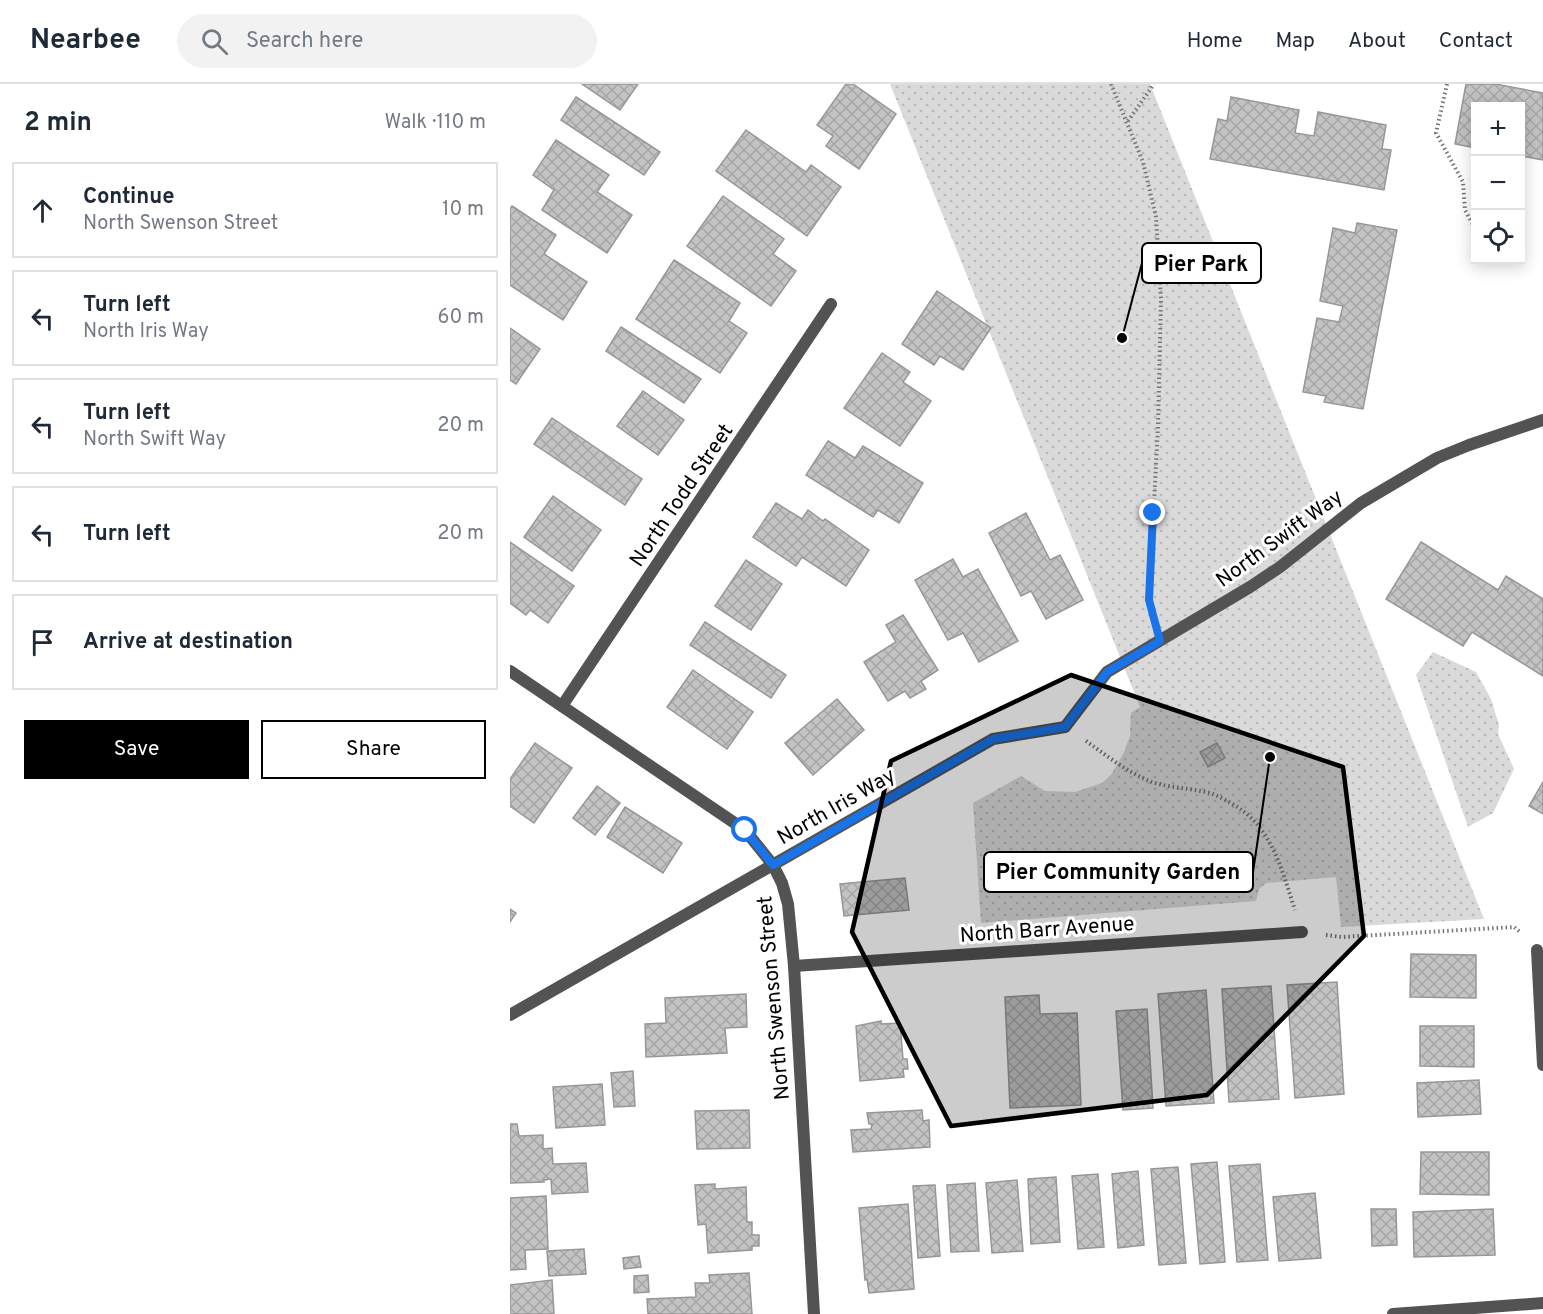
<!DOCTYPE html>
<html lang="en">
<head>
<meta charset="utf-8">
<style>
	:root { --surface:#fff; --page:#f2f2f3; --text:#1f2937; --muted:#747a83; --line:#e0e1e3; --accent:#000 }
	body { margin:0; font-family:Overpass,sans-serif; background:var(--page); color:var(--text) }
	.controls { position:absolute; right:18px; top:18px; display:grid; overflow:hidden; border-radius:0px; box-shadow:0 3px 15px #0003 }
	.controls button { width:54px; height:54px; display:grid; place-items:center; padding:0; border:0; border-bottom:2px solid var(--line); background:var(--surface); color:var(--text); font:30px sans-serif }
	.stop { position:absolute; width:18px; height:18px; margin:-14px; border:4px solid #1a73e8; border-radius:50%; background:#fff }
	.stop.end { background:#1a73e8; border-color:#fff; box-shadow:0 2px 6px #0008 }
	.list { margin:0; padding:0; list-style:none }
	h2 { display:flex; justify-content:space-between; align-items:center; height:78px; margin:0; padding:0 24px; font-size:26px }
	h2 small { font-size:20px; font-weight:400; color:var(--muted) }
	.list li { display:grid; grid-template-columns:39px 1fr auto; gap:18px; align-items:center; box-sizing:border-box; height:96px; margin:0 12px 12px; padding:0 12px; border:2px solid var(--line); border-radius:0px }
	.list b { display:block; font-size:22px; white-space:nowrap }
	.list p { margin:0; font-size:20px; white-space:nowrap; color:var(--muted) }
	.list em { font-size:20px; font-style:normal; color:var(--muted) }
	.actions { display:flex; gap:12px; padding:18px 24px }
	.actions a { flex:1; padding:14px 0; border:2px solid var(--accent); border-radius:0px; text-align:center; font-size:21px; color:var(--accent) }
	.actions .main { background:var(--accent); color:#fff }
	.icon { flex:none; width:33px; height:33px; fill:none; stroke:currentColor; stroke-width:2; stroke-linecap:round; stroke-linejoin:round }
	.map { position:relative; flex:none; width:1033px; height:1230px; overflow:hidden }
	header { display:flex; align-items:center; gap:36px; box-sizing:border-box; height:84px; padding:0 30px; background:var(--surface); border-bottom:2px solid var(--line) }
	header strong { font-size:28px }
	nav { display:flex; gap:33px; margin-inline-start:auto; font-size:21px }
	.search { width:420px; height:54px; background:var(--page); display:flex; align-items:center; gap:15px; box-sizing:border-box; padding:0 21px; border-radius:33px; color:var(--muted); font-size:22px }
	main { display:flex }
	aside { flex:1; background:var(--surface) }
	.map>svg:first-child { display:block }
	.park { fill:url(#park-dots) }
	.building { fill:url(#building-cross-hatch); stroke:#979797; stroke-width:1.5 }
	.lines { fill:none; stroke-linecap:round; stroke-linejoin:round }
	.path { stroke:#757575; stroke-width:4; stroke-dasharray:1.5 3; stroke-linecap:butt }
	.minor { stroke:#535353; stroke-width:12 }
	.route { stroke:#1a73e8; stroke-width:8 }
	.marked { fill:#000; fill-opacity:0.2; stroke:#000; stroke-width:4.5; stroke-linejoin:round }
	.labels { text-anchor:middle; stroke-width:6; stroke-linejoin:round; paint-order:stroke }
	.street-label { font-size:21px; fill:#000; stroke:#fff }
	.leader { fill:none; stroke:#000; stroke-width:2 }
	.callout-dot { fill:#000; stroke:#fff; stroke-width:2 }
	.callout { fill:#fff; stroke:#000; stroke-width:2 }
	.callout-label { font-size:22px; text-anchor:middle; font-weight:bold; fill:#000 }
</style>
</head>
<body>
<header>
<strong>Nearbee</strong>
<div class="search"><svg class="icon" aria-label="search" viewBox="0 0 24 24"><circle cx="10" cy="10" r="6"/><path d="M15 15l6 6"/></svg>Search here</div>
<nav><a>Home</a><a>Map</a><a>About</a><a>Contact</a></nav>
</header>
<main>
<aside>
<h2>2 min<small>Walk · 110 m</small></h2>
<ul class="list">
<li><svg class="icon" aria-label="ahead" viewBox="0 0 24 24"><path d="M12 20V5M6 11l6-6 6 6"/></svg><div><b>Continue</b><p>North Swenson Street</p></div><em>10 m</em></li>
<li><svg class="icon" aria-label="left" viewBox="0 0 24 24"><path d="M17 20v-9H6M10 6l-5 5 5 5"/></svg><div><b>Turn left</b><p>North Iris Way</p></div><em>60 m</em></li>
<li><svg class="icon" aria-label="left" viewBox="0 0 24 24"><path d="M17 20v-9H6M10 6l-5 5 5 5"/></svg><div><b>Turn left</b><p>North Swift Way</p></div><em>20 m</em></li>
<li><svg class="icon" aria-label="left" viewBox="0 0 24 24"><path d="M17 20v-9H6M10 6l-5 5 5 5"/></svg><div><b>Turn left</b></div><em>20 m</em></li>
<li><svg class="icon" aria-label="arrive" viewBox="0 0 24 24"><path d="M6 21V4h12l-3 4 3 4H6"/></svg><div><b>Arrive at destination</b></div></li>
</ul>
<div class="actions"><a class="main">Save</a><a>Share</a></div>
</aside>
<div class="map">
<svg width="1033" height="1230" viewBox="0 0 1033 1230">
	<defs>
		<pattern id="park-dots" width="8" height="8" patternUnits="userSpaceOnUse" patternTransform="scale(1.5)"><rect width="8" height="8" fill="#dadada"/><path d="M2 2h.1M6 6h.1" fill="none" stroke="#b9b9b9" stroke-width="1.8" stroke-linecap="round"/></pattern>
		<pattern id="building-cross-hatch" width="8" height="8" patternUnits="userSpaceOnUse" patternTransform="scale(1.5)"><rect width="8" height="8" fill="#c3c3c3"/><path d="M0 0l8 8M0 8l8-8" fill="none" stroke="#a6a6a6"/></pattern>
	</defs>
	<rect width="100%" height="100%" fill="#fff"/>
	<g class="park">
		<polygon points="380,0 640,0 974,835 831,843 826,793 756,799 749,805 746,817 471,839 463,719 511,692 535,707 565,708 592,699 601,691 614,668 620,652 621,629 630,623"/>
		<polygon points="923,568 966,588 981,615 989,641 988,650 1004,685 983,729 958,743 906,591"/>
	</g>
	<g class="building">
		<polygon points="72,0 128,0 110,26"/>
		<polygon points="336,0 343,0 386,30 349,85 316,62 323,52 307,41"/>
		<polygon points="956,0 985,0 1033,9 1033,76 1011,72 1011,22 966,22 966,64 945,60"/>
		<polygon points="66,13 150,68 134,91 51,36"/>
		<polygon points="721,13 789,26 785,49 804,52 808,28 876,41 872,65 881,66 874,106 700,75 708,35 717,37"/>
		<polygon points="236,46 296,88 301,81 331,103 297,152 206,87"/>
		<polygon points="46,56 99,91 87,108 122,131 97,169 32,126 44,106 23,91"/>
		<polygon points="213,112 274,155 263,170 286,187 261,222 177,162"/>
		<polygon points="2,122 46,151 34,170 77,198 53,236 0,201 0,125"/>
		<polygon points="847,139 887,146 853,325 814,318 816,312 793,308 807,234 829,238 833,222 810,217 823,144 845,149"/>
		<polygon points="164,176 230,219 219,237 237,249 210,289 126,235"/>
		<polygon points="427,207 481,244 453,286 430,272 424,281 392,260"/>
		<polygon points="111,243 191,295 174,319 96,267"/>
		<polygon points="0,244 30,265 6,300 0,296"/>
		<polygon points="372,269 400,288 393,298 421,317 390,362 334,324"/>
		<polygon points="133,307 174,336 148,371 107,342"/>
		<polygon points="42,334 132,395 115,421 24,360"/>
		<polygon points="318,357 345,374 353,362 413,399 389,439 368,426 363,433 296,391"/>
		<polygon points="43,412 91,446 62,487 14,453"/>
		<polygon points="266,419 292,435 298,426 313,437 315,435 359,466 336,502 292,473 286,482 243,453"/>
		<polygon points="516,429 540,476 550,471 573,516 536,535 521,507 511,512 479,449"/>
		<polygon points="0,458 64,502 38,539 20,526 16,531 0,519"/>
		<polygon points="911,458 988,506 996,492 1033,515 1033,592 962,548 953,562 876,515"/>
		<polygon points="443,475 453,493 468,485 508,557 469,578 453,549 438,556 405,496"/>
		<polygon points="236,476 272,500 241,546 205,522"/>
		<polygon points="393,531 428,586 411,597 416,605 400,614 395,607 378,617 354,578 386,558 376,541"/>
		<polygon points="195,538 276,591 261,614 180,561"/>
		<polygon points="183,586 243,628 217,665 157,623"/>
		<polygon points="327,615 354,646 303,691 275,659"/>
		<polygon points="25,659 62,684 24,739 0,722 0,695"/>
		<polygon points="707,659 715,674 698,683 690,668"/>
		<polygon points="1033,698 1033,730 1019,722"/>
		<polygon points="87,702 110,719 85,751 63,734"/>
		<polygon points="115,723 172,759 153,789 97,753"/>
		<polygon points="395,794 399,826 334,832 330,800"/>
		<polygon points="0,825 6,829 0,838"/>
		<polygon points="901,870 966,871 966,914 900,913"/>
		<polygon points="827,898 834,1010 785,1014 777,901"/>
		<polygon points="761,902 769,1015 719,1018 712,905"/>
		<polygon points="696,906 704,1019 656,1022 648,910"/>
		<polygon points="236,910 237,943 215,944 217,969 136,973 135,940 156,939 155,914"/>
		<polygon points="529,911 530,930 567,929 571,1021 500,1024 495,913"/>
		<polygon points="637,925 643,1024 613,1026 606,927"/>
		<polygon points="371,937 371,940 390,939 393,975 397,975 398,985 393,985 394,993 350,997 346,942"/>
		<polygon points="910,942 964,942 964,983 910,982"/>
		<polygon points="123,987 125,1022 104,1023 101,989"/>
		<polygon points="969,996 971,1030 908,1033 907,999"/>
		<polygon points="92,1000 95,1041 46,1044 43,1003"/>
		<polygon points="239,1026 240,1064 187,1065 185,1027"/>
		<polygon points="412,1026 413,1037 419,1036 420,1063 343,1068 341,1046 361,1045 362,1040 359,1040 357,1029"/>
		<polygon points="0,1040 7,1040 9,1052 33,1051 33,1065 42,1064 43,1080 76,1079 78,1108 42,1110 41,1095 34,1096 34,1098 0,1099"/>
		<polygon points="911,1068 979,1068 979,1111 910,1110"/>
		<polygon points="707,1078 715,1178 690,1180 681,1080"/>
		<polygon points="750,1080 758,1176 727,1178 719,1082"/>
		<polygon points="668,1083 676,1179 649,1181 641,1085"/>
		<polygon points="628,1087 634,1161 608,1164 602,1090"/>
		<polygon points="588,1090 594,1163 568,1165 562,1092"/>
		<polygon points="546,1093 550,1158 521,1160 518,1095"/>
		<polygon points="507,1096 513,1167 482,1169 476,1099"/>
		<polygon points="465,1099 469,1167 441,1168 437,1101"/>
		<polygon points="205,1100 205,1105 236,1103 237,1138 242,1138 242,1151 249,1151 249,1162 242,1162 242,1166 198,1169 196,1140 188,1141 185,1101"/>
		<polygon points="425,1101 430,1172 408,1174 403,1102"/>
		<polygon points="805,1109 811,1174 769,1177 763,1113"/>
		<polygon points="36,1112 38,1165 15,1166 16,1185 0,1186 0,1114"/>
		<polygon points="398,1120 404,1205 359,1209 357,1195 355,1196 349,1124"/>
		<polygon points="861,1125 886,1125 887,1161 862,1162"/>
		<polygon points="983,1125 985,1171 904,1173 903,1128"/>
		<polygon points="74,1165 76,1190 39,1192 37,1167"/>
		<polygon points="129,1172 131,1183 114,1185 113,1174"/>
		<polygon points="239,1189 242,1230 138,1230 137,1215 186,1213 185,1199 200,1199 199,1191"/>
		<polygon points="138,1191 139,1208 124,1209 124,1192"/>
		<polygon points="42,1196 44,1230 0,1230 0,1201"/>
	</g>
	<g class="lines">
		<g class="path">
			<polyline points="601,0 633,78 646,133 651,215 648,342 639,516 643,533"/>
			<polyline points="937,0 926,49 953,98 955,126 966,146"/>
			<polyline points="618,37 644,0"/>
			<path d="M 576,657 C 596,671 618,689 642,698 C 660,704 678,704 696,708 C 705,710 713,715 721,719 C 762,742 771,784 785,826"/>
			<polyline points="816,851 832,853 1004,843 1010,848"/>
		</g>
		<g class="minor">
			<polyline points="0,587 235,746 263,781 272,799 278,820 284,882 304,1230"/>
			<polyline points="52,622 321,220"/>
			<polyline points="1027,866 1033,981"/>
			<polyline points="284,882 792,848"/>
			<polyline points="0,931 483,655 555,643 597,588 740,503 770,483 851,419 927,374 959,361 1033,336"/>
			<polyline points="883,1230 1033,1219"/>
		</g>
	</g>
	<g class="lines">
		<polyline class="route" points="235,746 263,781 483,655 555,643 597,588 650,557 639,516 643,429"/>
	</g>
	<path class="marked" d="M 561,591 L 833,683 L 854,852 L 697,1011 L 441,1042 L 342,848 L 381,677 Z"/>
	<g class="labels">
		<g class="street-label">
			<text transform="translate(171 411) rotate(-56)" y="7">North Todd Street</text>
			<text transform="translate(769 454) rotate(-36)" y="7">North Swift Way</text>
			<text transform="translate(326 722) rotate(-30)" y="7">North Iris Way</text>
			<text transform="translate(537 845) rotate(-4)" y="7">North Barr Avenue</text>
			<text transform="translate(263 914) rotate(-95)" y="7">North Swenson Street</text>
		</g>
	</g>
	<path class="leader" d="M612 254L632 179M760 673L743 788"/>
	<g class="callout-dot">
		<circle cx="612" cy="254" r="6"/>
		<circle cx="760" cy="673" r="6"/>
	</g>
	<g class="callout">
		<rect x="632" y="159" width="119" height="40" rx="6"/>
		<rect x="474" y="768" width="269" height="40" rx="6"/>
	</g>
	<g class="callout-label">
		<text x="691" y="187">Pier Park</text>
		<text x="608" y="795">Pier Community Garden</text>
	</g>
</svg>
<div class="controls">
<button>+</button>
<button>−</button>
<button><svg class="icon" aria-label="locate" viewBox="0 0 24 24"><circle cx="12" cy="12" r="6"/><path d="M12 2v4M12 18v4M2 12h4M18 12h4"/></svg></button>
</div>
<div class="stop" style="left:235px;top:746px"></div>
<div class="stop end" style="left:643px;top:429px"></div>
</div>
</main>
</body>
</html>
